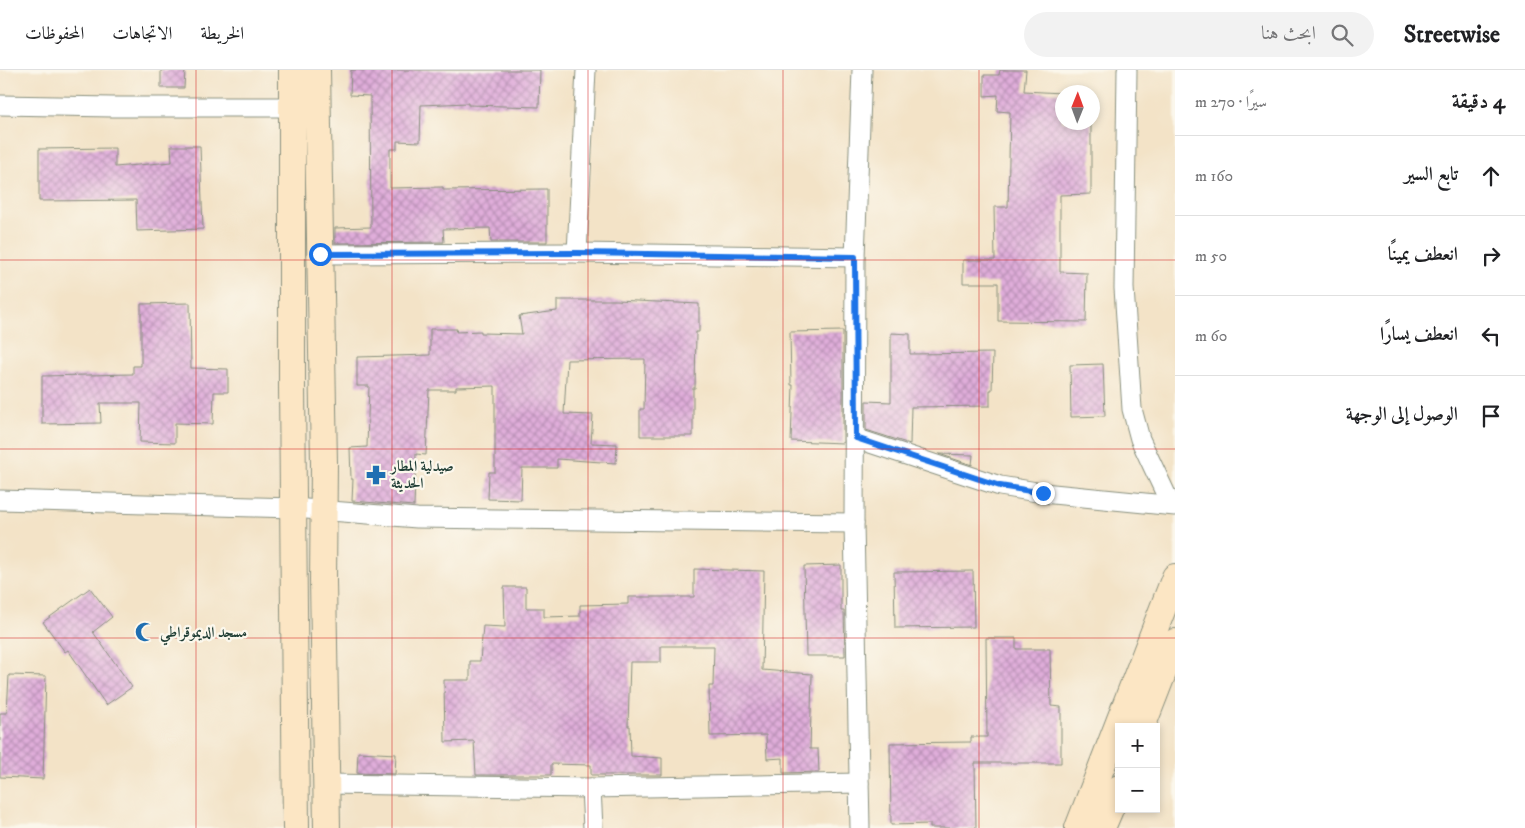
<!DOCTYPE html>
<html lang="ar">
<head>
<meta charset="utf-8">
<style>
	:root { --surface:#fff; --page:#f2f2f2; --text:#202124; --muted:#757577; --line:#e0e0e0 }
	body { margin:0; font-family:"IM FELL DW Pica",Amiri,serif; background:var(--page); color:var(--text); direction:rtl }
	.controls { position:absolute; right:15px; bottom:15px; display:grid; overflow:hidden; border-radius:0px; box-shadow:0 2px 8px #0003 }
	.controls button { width:45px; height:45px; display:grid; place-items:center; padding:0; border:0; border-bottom:1px solid var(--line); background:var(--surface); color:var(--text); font:25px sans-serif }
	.compass { position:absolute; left:1055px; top:15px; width:45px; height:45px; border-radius:50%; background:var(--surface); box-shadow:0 2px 8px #0003; rotate:1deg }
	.stop { position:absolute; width:15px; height:15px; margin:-11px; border:4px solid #1a73e8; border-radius:50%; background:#fff }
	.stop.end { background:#1a73e8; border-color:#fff; box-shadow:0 1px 5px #0008 }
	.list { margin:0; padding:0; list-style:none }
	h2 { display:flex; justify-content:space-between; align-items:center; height:65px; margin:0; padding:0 20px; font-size:21px }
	h2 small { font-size:16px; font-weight:400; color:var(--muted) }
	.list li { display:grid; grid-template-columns:32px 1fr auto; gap:15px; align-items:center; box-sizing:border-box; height:80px; padding:0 20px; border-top:1px solid var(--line) }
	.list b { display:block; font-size:19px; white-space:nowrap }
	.list em { font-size:16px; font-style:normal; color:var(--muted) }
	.icon { flex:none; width:28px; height:28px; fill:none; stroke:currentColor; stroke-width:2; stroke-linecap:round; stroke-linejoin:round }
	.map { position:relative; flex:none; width:1175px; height:758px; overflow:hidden; direction:ltr }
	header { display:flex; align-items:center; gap:30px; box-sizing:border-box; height:70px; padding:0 25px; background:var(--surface); border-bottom:1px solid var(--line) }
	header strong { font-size:24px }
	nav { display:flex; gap:28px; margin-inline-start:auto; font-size:18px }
	.search { width:350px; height:45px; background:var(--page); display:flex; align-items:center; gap:12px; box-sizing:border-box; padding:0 18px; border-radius:28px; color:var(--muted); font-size:19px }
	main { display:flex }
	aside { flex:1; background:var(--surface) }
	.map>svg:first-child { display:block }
	.building { fill:url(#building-cross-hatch) }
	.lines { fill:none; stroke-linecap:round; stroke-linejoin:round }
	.street-casing { stroke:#89907e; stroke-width:21 }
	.secondary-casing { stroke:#89907e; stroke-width:28 }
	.street { stroke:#fff; stroke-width:19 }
	.secondary { stroke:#fce6c4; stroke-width:26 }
	.route { stroke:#1a73e8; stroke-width:6 }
	.grid { fill:none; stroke:#d62828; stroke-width:1; stroke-opacity:0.55 }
	.labels { text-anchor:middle; stroke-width:4.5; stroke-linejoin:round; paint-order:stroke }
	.poi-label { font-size:15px; font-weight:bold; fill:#1f3d34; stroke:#fbf7ec; text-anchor:start }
</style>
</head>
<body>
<header>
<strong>Streetwise</strong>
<div class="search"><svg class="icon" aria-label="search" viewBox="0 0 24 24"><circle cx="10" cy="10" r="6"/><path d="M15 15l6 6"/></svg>ابحث هنا</div>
<nav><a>الخريطة</a><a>الاتجاهات</a><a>المحفوظات</a></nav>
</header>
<main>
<aside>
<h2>4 دقيقة<small>سيرًا · 270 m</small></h2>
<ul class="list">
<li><svg class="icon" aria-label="ahead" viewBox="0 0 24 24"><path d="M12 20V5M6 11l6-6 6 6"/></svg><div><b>تابع السير</b></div><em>160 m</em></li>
<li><svg class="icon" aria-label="right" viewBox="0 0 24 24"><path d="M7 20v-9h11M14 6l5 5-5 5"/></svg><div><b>انعطف يمينًا</b></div><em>50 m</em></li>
<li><svg class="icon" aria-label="left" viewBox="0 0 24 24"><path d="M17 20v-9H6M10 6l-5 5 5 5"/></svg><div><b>انعطف يسارًا</b></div><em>60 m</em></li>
<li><svg class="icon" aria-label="arrive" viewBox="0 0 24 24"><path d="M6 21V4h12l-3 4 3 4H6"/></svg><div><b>الوصول إلى الوجهة</b></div></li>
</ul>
</aside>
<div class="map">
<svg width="1175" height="758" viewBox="0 0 1175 758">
	<defs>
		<pattern id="building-cross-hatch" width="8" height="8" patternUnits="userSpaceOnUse" patternTransform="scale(1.25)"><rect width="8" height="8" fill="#e0adda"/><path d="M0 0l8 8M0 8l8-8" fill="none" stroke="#b58eb2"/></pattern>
	</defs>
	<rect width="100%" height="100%" fill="#fbf7ec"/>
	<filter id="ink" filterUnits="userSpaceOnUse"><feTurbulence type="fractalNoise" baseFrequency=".02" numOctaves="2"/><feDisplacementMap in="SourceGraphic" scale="10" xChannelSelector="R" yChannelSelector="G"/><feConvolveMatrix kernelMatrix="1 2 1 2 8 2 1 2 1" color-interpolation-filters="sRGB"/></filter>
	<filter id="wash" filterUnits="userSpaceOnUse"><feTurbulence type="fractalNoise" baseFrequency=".0096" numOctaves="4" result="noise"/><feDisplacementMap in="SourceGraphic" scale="20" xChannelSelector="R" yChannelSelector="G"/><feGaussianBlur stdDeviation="1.12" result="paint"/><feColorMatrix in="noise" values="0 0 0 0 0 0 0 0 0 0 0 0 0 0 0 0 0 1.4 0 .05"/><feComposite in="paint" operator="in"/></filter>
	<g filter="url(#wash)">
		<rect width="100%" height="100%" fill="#f3e3c7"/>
		<g id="blocks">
			<g class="building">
				<polygon points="161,0 185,0 184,18 161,18"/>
				<polygon points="351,0 540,0 539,37 468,35 468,33 421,35 420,72 397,71 397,79 390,79 390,118 443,117 443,120 547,119 547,172 491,172 490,158 443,159 444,172 335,173 335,158 371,157 370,26 350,25"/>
				<polygon points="1000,0 1026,0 1024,21 1062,23 1062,52 1091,52 1091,124 1060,125 1060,202 1087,203 1086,252 998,251 998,213 963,213 963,190 995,190 994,137 1008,137 1010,42 997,41 998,25 984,26 984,5 999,5"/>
				<polygon points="171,76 200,76 203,159 137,161 136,130 39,131 39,79 115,78 115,97 172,92"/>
				<polygon points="557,230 616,230 699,234 699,262 696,262 695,318 693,318 693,366 640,366 640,339 644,339 645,289 567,290 564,344 593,345 591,373 617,374 616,393 557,389 557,398 522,398 521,430 488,429 489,402 495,402 495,316 456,317 456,320 429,320 426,385 416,384 414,436 352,431 353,409 351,409 350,378 367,377 369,316 357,316 357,287 430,285 430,259 457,259 456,262 481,261 481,263 522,264 519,246 557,241"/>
				<polygon points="190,233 191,298 228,299 228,322 214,322 213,354 175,353 175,373 140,372 141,333 100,333 101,353 42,354 42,306 133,304 133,296 141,296 141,234"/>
				<polygon points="843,261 843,373 791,371 793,315 791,315 790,262"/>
				<polygon points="891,263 910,264 910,284 993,283 992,320 990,320 990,336 911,337 910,374 866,360 866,331 891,332"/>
				<polygon points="1103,294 1105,346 1071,347 1070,295"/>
				<polygon points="939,384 973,385 972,395"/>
				<polygon points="841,495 841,541 844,541 845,586 806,586 804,496"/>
				<polygon points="694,499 764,501 762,600 812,604 810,679 818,679 819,702 783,703 783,688 767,689 766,665 710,666 709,616 713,616 714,576 661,576 661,592 630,592 628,656 630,656 631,686 662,688 662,705 591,705 591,695 551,694 551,705 476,705 474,671 445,672 444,610 470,610 470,591 480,591 483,556 505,557 504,517 526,517 526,538 544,538 544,547 580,546 580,535 628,534 628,527 694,527"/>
				<polygon points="973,501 974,557 895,558 894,502"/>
				<polygon points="90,518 112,547 93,562 132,617 106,635 68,580 65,582 43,552"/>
				<polygon points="986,568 1016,568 1016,579 1050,579 1051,636 1061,637 1061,693 975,693 976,758 930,758 930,754 891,755 890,673 971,672 971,667 987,667"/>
				<polygon points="9,605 46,606 43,709 0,707 0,643 7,643"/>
				<polygon points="358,682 396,684 395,704 357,703"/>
			</g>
		</g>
	</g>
	<g filter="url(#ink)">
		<use href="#blocks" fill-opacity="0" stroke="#89907e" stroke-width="1"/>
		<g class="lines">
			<defs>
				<g id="street">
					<polyline points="1127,0 1124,218 1132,339 1140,369 1171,435"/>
					<polyline points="0,35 112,37 294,37"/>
					<polyline points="577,183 586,0"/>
					<polyline points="320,184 577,183 855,187"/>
					<polyline points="855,368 1000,416 1043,423 1175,436"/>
					<polyline points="0,430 294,438 417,448 854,453"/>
					<polyline points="326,714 591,718 859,713"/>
					<polyline points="591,718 593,758"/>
					<polyline points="860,758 854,453 855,187 862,0"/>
				</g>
				<g id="secondary">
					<polyline points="292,0 292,316 296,758"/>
					<polyline points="317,0 324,393 323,511 327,758"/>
					<polyline points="1142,657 1175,572"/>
					<polyline points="1078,758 1175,507"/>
					<polyline points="1102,758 1119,718"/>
				</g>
			</defs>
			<use href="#street" class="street-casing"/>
			<use href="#secondary" class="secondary-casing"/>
			<use href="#street" class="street"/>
			<use href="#secondary" class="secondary"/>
		</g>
	</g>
	<g class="lines" filter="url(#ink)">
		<polyline class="route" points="320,184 577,183 855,187 856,368 1000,416 1043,423"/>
	</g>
	<path class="grid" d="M 196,0 L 196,758M 392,0 L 392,758M 588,0 L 588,758M 783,0 L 783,758M 979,0 L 979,758M 0,190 L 1175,190M 0,379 L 1175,379M 0,568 L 1175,568"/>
	<defs>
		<symbol id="pharmacy-bare" viewBox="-9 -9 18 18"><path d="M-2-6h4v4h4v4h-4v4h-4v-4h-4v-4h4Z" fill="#1f6fb2" stroke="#fbf7ec" stroke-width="2.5" paint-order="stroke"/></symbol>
		<symbol id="mosque-bare" viewBox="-9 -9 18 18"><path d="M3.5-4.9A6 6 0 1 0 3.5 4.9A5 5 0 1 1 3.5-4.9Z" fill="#1f6fb2" stroke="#fbf7ec" stroke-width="2.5" paint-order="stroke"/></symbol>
	</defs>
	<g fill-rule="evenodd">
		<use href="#pharmacy-bare" x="362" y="391" width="28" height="28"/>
		<use href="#mosque-bare" x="131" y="548" width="28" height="28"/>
	</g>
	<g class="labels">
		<g class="poi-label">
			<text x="391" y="401">صيدلية المطار<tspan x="391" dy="17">الحديثة</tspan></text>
			<text x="160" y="567">مسجد الديموقراطي</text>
		</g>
	</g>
</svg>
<div class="controls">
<button>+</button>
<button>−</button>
</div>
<svg class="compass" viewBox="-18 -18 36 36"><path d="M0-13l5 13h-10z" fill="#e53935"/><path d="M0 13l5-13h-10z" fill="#757577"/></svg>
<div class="stop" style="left:320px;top:184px"></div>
<div class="stop end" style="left:1043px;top:423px"></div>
</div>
</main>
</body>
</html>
